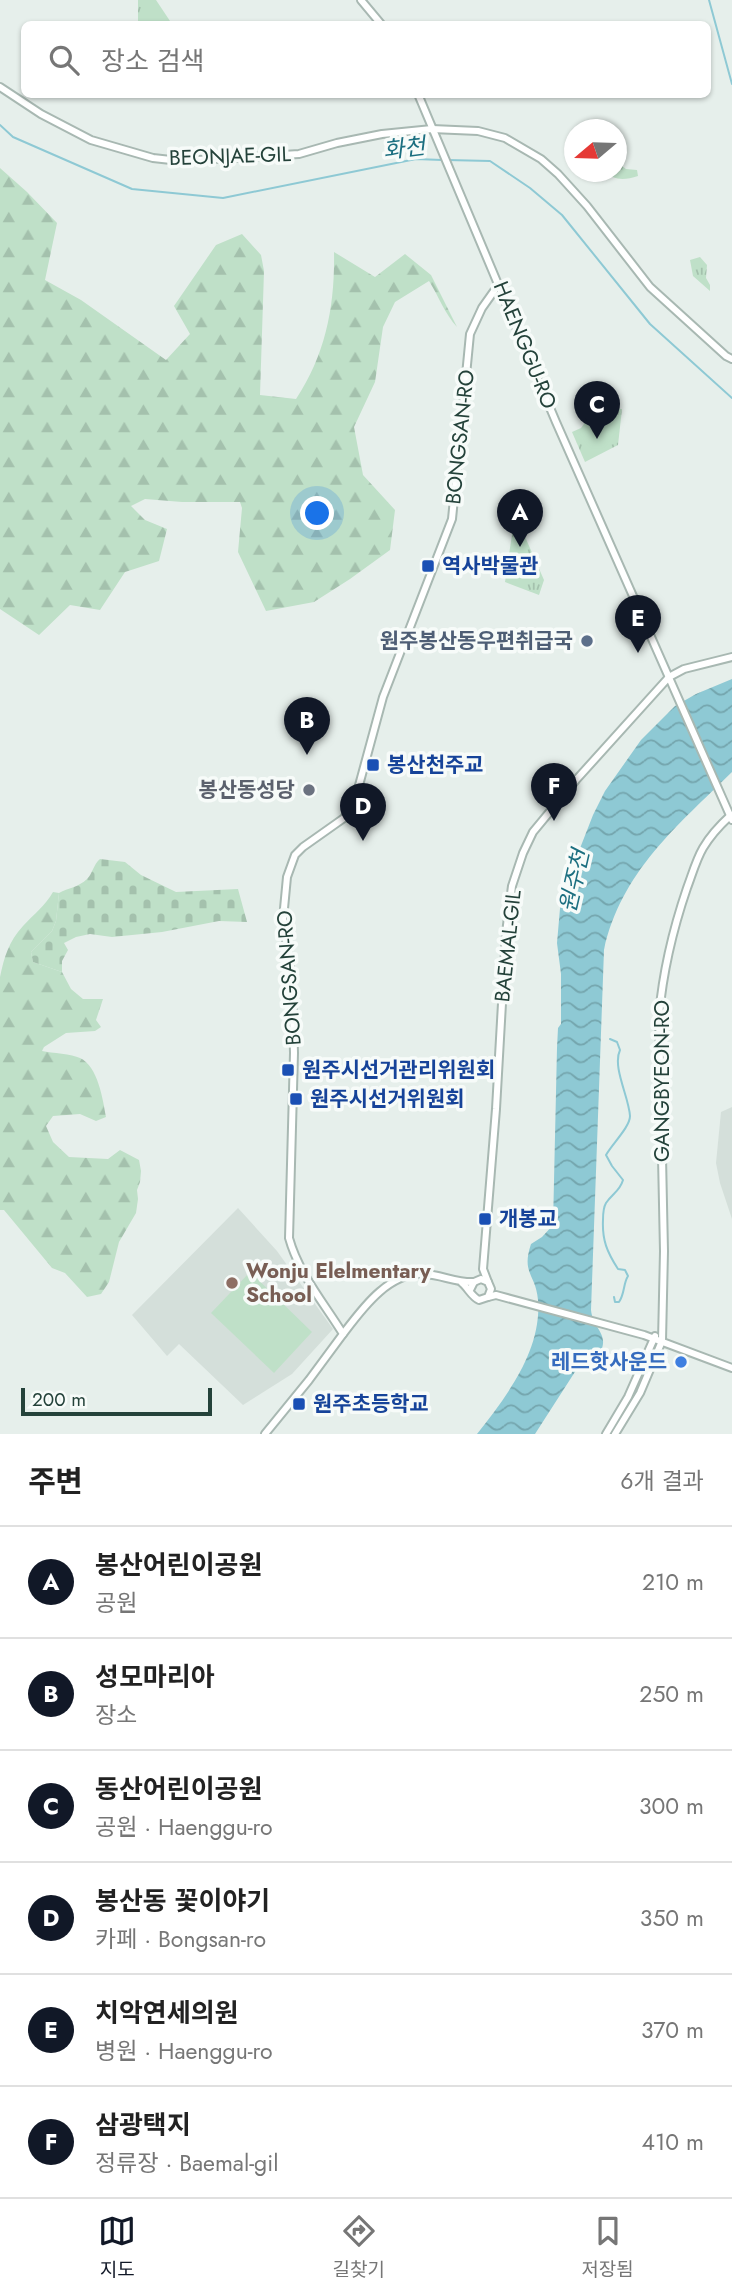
<!DOCTYPE html>
<html lang="ko">
<head>
<meta charset="utf-8">
<style>
	:root { --surface:#fff; --page:#f6f6f6; --text:#222; --muted:#767676; --line:#e0e0e0; --accent:#111827 }
	body { margin:0; font-family:Jost,"Noto Sans KR",sans-serif; background:var(--page); color:var(--text) }
	.compass { position:absolute; left:564px; top:119px; width:63px; height:63px; border-radius:50%; background:var(--surface); box-shadow:0 2px 5px #0004; rotate:251deg }
	.scale { position:absolute; left:21px; bottom:18px; width:191px; box-sizing:border-box; padding-left:7px; border:4px solid #24423a; border-top:0; font-size:19px; line-height:24px; white-space:nowrap; color:#24423a; -webkit-text-stroke:5px #f7fbf9; paint-order:stroke }
	.you { position:absolute; left:318px; top:514px; width:24px; height:24px; margin:-18px; border:5px solid #fff; border-radius:50%; background:#1a73e8; box-shadow:0 0 0 10px #1a73e833 }
	.badge { display:grid; place-items:center; width:46px; height:46px; border-radius:50%; background:var(--accent); color:#fff; font-size:23px; font-weight:700 }
	.pin { position:absolute; translate:-50% -58px; filter:drop-shadow(0 2px 4px #0008) }
	.pin::after { content:''; position:absolute; top:37px; width:24px; height:21px; background:inherit; clip-path:polygon(0 0,100% 0,50% 100%) }
	.list { margin:0; padding:0; list-style:none }
	h2 { display:flex; justify-content:space-between; align-items:center; height:91px; margin:0; padding:0 28px; font-size:30px }
	h2 small { font-size:23px; font-weight:400; color:var(--muted) }
	.list li { display:grid; grid-template-columns:46px 1fr auto; gap:21px; align-items:center; box-sizing:border-box; height:112px; padding:0 28px; border-top:2px solid var(--line) }
	.list b { display:block; font-size:26px; white-space:nowrap }
	.list p { margin:0; font-size:23px; white-space:nowrap; color:var(--muted) }
	.list em { font-size:23px; font-style:normal; color:var(--muted) }
	.icon { flex:none; width:38px; height:38px; fill:none; stroke:currentColor; stroke-width:2; stroke-linecap:round; stroke-linejoin:round }
	.map { position:relative; flex:none; width:732px; height:1434px; overflow:hidden }
	.search { position:absolute; background:var(--surface); box-shadow:0 2px 5px #0004; left:21px; right:21px; top:21px; height:77px; display:flex; align-items:center; gap:18px; box-sizing:border-box; padding:0 24px; border-radius:10px; color:var(--muted); font-size:26px }
	.sheet { height:763px; background:var(--surface) }
	nav { display:flex; justify-content:space-around; align-items:center; box-sizing:border-box; height:98px; border-top:2px solid var(--line); background:var(--surface); font-size:19px; color:var(--muted) }
	nav a { display:grid; justify-items:center; gap:4px }
	nav .on { color:var(--accent) }
	.map>svg:first-child { display:block }
	.built { fill:#d4dfda }
	.grass { fill:url(#grass-tufts) }
	.forest { fill:url(#forest-firs) }
	.cemetery { fill:url(#cemetery-stones) }
	.pitch { fill:#bfe0c8 }
	.water { fill:url(#water-waves) }
	.lines { fill:none; stroke-linecap:round; stroke-linejoin:round }
	.stream { stroke:#8ec9d4; stroke-width:2 }
	.minor-casing { stroke:#a8b8b2; stroke-width:10 }
	.minor { stroke:#fff; stroke-width:6 }
	.transit-dot { fill:#1a4fb4; stroke:#f7fbf9; stroke-width:2.5 }
	.service-dot { fill:#5c6f8a; stroke:#f7fbf9; stroke-width:2.5 }
	.worship-dot { fill:#6b7280; stroke:#f7fbf9; stroke-width:2.5 }
	.education-dot { fill:#8d6e63; stroke:#f7fbf9; stroke-width:2.5 }
	.shop-dot { fill:#3f7fe0; stroke:#f7fbf9; stroke-width:2.5 }
	.labels { text-anchor:middle; stroke-width:7; stroke-linejoin:round; paint-order:stroke }
	.street-label { font-size:21px; fill:#24423a; stroke:#f7fbf9 }
	.transit-label { font-size:21px; font-weight:bold; fill:#164399; stroke:#f7fbf9; text-anchor:start }
	.service-label { font-size:21px; font-weight:bold; fill:#4e5e75; stroke:#f7fbf9; text-anchor:end }
	.worship-label { font-size:21px; font-weight:bold; fill:#5b616d; stroke:#f7fbf9; text-anchor:end }
	.education-label { font-size:21px; font-weight:bold; fill:#785e54; stroke:#f7fbf9; text-anchor:start }
	.shop-label { font-size:21px; font-weight:bold; fill:#366cbe; stroke:#f7fbf9; text-anchor:end }
	.water-label { font-size:23px; font-style:italic; fill:#1c6f80; stroke:#f7fbf9 }
</style>
</head>
<body>
<div class="map">
<svg width="732" height="1434" viewBox="0 0 732 1434">
	<defs>
		<pattern id="grass-tufts" width="24" height="20" patternUnits="userSpaceOnUse" patternTransform="scale(1.75)"><rect width="24" height="20" fill="#bfe0c8"/><path d="M3 7l-1-3M5 7V3M7 7l1-3M15 17l-1-3M17 17v-4M19 17l1-3" fill="none" stroke="#a4c1ad"/></pattern>
		<pattern id="forest-firs" width="22" height="20" patternUnits="userSpaceOnUse" patternTransform="scale(1.75)"><rect width="22" height="20" fill="#bfe0c8"/><path d="M5 1l3.5 6h-7zM16 11l3.5 6h-7z" fill="#a4c1ad"/></pattern>
		<pattern id="cemetery-stones" width="16" height="16" patternUnits="userSpaceOnUse" patternTransform="scale(1.75)"><rect width="16" height="16" fill="#bfe0c8"/><path d="M2 7V4a2 2 0 0 1 4 0v3zM10 15v-3a2 2 0 0 1 4 0v3z" fill="#a4c1ad"/></pattern>
		<pattern id="water-waves" width="16" height="10" patternUnits="userSpaceOnUse" patternTransform="scale(1.75)"><rect width="16" height="10" fill="#8ec9d4"/><path d="M0 5q4-4 8 0t8 0" fill="none" stroke="#74a5ad"/></pattern>
	</defs>
	<rect width="100%" height="100%" fill="#e6efeb"/>
	<g class="built">
		<polygon points="732,1107 732,1219 720,1183 716,1163 721,1112"/>
		<polygon points="238,1208 277,1251 333,1329 292,1374 243,1405 179,1344 167,1356 132,1315"/>
	</g>
	<g class="grass">
		<polygon points="138,0 156,0 172,24 138,24"/>
		<path d="M 617,162 L 626,169 L 637,170 L 638,176 C 625,180 615,181 605,172 L 616,172 Z"/>
		<polygon points="700,257 707,265 706,278 710,285 710,291 693,276 690,260"/>
		<polygon points="622,409 618,445 585,462 572,432 581,428 594,410"/>
		<polygon points="515,514 544,580 539,595 505,582"/>
	</g>
	<g class="forest">
		<path d="M 0,168 L 27,192 L 57,223 L 45,280 L 81,300 L 166,360 L 190,334 L 174,306 L 216,245 L 242,234 L 261,255 L 264,271 L 260,395 L 296,399 C 326,354 335,305 334,252 L 375,277 L 405,254 L 431,275 L 457,327 C 445,314 439,297 429,281 L 395,302 L 383,327 L 375,382 L 354,427 L 363,475 L 395,510 L 390,550 L 350,579 L 314,602 L 266,611 L 238,552 L 242,508 L 240,502 L 182,502 L 145,499 L 131,506 L 145,520 L 167,529 L 159,561 L 125,572 L 100,610 L 70,605 L 39,635 L 0,609 Z"/>
		<path d="M 53,892 L 59,893 L 56,921 L 52,931 L 31,952 L 33,962 L 62,972 L 71,989 L 83,999 L 103,999 L 96,1020 L 101,1027 L 95,1031 L 66,1033 L 44,1047 L 42,1051 C 52,1053 72,1054 80,1058 C 98,1066 103,1100 106,1117 L 96,1121 L 80,1114 L 53,1116 L 46,1126 L 53,1142 L 69,1157 L 108,1159 L 120,1150 L 139,1160 L 141,1171 L 140,1182 L 137,1190 L 138,1199 L 136,1213 L 119,1242 L 109,1282 L 101,1294 L 87,1297 L 65,1273 L 52,1268 L 4,1210 L 0,1210 L 0,977 C 4,957 9,941 23,926 C 34,914 45,906 53,892 Z"/>
	</g>
	<path class="cemetery" d="M 100,859 L 125,862 L 141,875 L 176,892 L 238,889 L 247,922 L 219,921 L 162,932 L 112,937 L 90,934 L 76,937 L 64,943 L 68,950 L 62,961 L 62,972 L 33,962 L 31,952 L 52,931 L 56,921 L 59,893 C 68,888 79,887 87,879 C 93,873 93,865 100,859 Z"/>
	<polygon class="pitch" points="250,1272 312,1332 274,1373 211,1313"/>
	<path class="water" d="M 732,679 L 732,772 C 677,826 621,872 604,950 L 591,1310 C 593,1330 611,1334 599,1355 L 586,1359 L 580,1364 L 535,1434 L 477,1434 C 506,1397 542,1351 538,1300 C 536,1274 521,1274 531,1244 L 542,1237 L 553,1225 L 557,1048 L 558,1028 L 561,1024 L 561,974 L 557,943 L 561,897 L 593,815 L 605,791 L 641,740 L 675,706 L 696,694 Z"/>
	<g class="lines">
		<g class="stream">
			<polyline points="709,0 732,84"/>
			<polyline points="0,125 13,137 132,189 223,198 416,159 442,160"/>
			<polyline points="447,160 490,161 530,188 562,215 650,324 732,398"/>
			<path d="M 610,1039 L 617,1042 L 620,1050 C 612,1067 629,1097 630,1116 C 630,1127 612,1144 606,1155 L 612,1166 L 623,1180 C 620,1191 612,1194 606,1203 C 603,1208 603,1214 603,1220 C 602,1240 607,1252 618,1269 L 625,1270 L 628,1276 C 623,1284 625,1293 619,1302 L 615,1302 L 614,1297"/>
		</g>
		<defs>
			<g id="minor">
				<polyline points="361,0 381,24"/>
				<polyline points="0,87 41,114 91,140 153,158 180,161 299,154 337,143 382,134 432,129 478,131 505,138 541,159 558,174 587,206 650,287 726,356 732,359"/>
				<polyline points="418,94 556,422 732,820"/>
				<polyline points="488,1282 483,1269 496,1109 506,933 512,886 523,853 533,832 576,780 669,677 684,669 732,657"/>
				<path d="M 462,1283 C 468,1288 472,1297 479,1300 L 488,1297 L 491,1289 L 488,1282 L 481,1279 L 474,1282 L 470,1290"/>
				<polyline points="488,1297 496,1295 644,1335 732,1368"/>
				<path d="M 343,1334 C 362,1309 389,1271 425,1274 C 442,1275 457,1283 474,1282"/>
				<path d="M 265,1434 L 309,1380 L 343,1334 C 324,1303 299,1274 289,1238 L 294,1053 L 292,982 L 283,919 L 287,877 L 295,855 L 303,847 L 344,818 L 355,800 L 383,697 L 452,519 L 470,334 L 482,308 L 499,284"/>
				<polyline points="606,1434 628,1397 655,1336"/>
				<path d="M 615,1434 L 640,1393 L 662,1341 L 664,1251 L 659,1015 C 663,971 673,929 687,888 C 692,875 696,860 703,848 C 710,836 720,825 731,815"/>
			</g>
		</defs>
		<use href="#minor" class="minor-casing"/>
		<use href="#minor" class="minor"/>
	</g>
	<g class="transit-dot">
		<rect x="421" y="559" width="14" height="14" rx="3.5"/>
		<rect x="366" y="758" width="14" height="14" rx="3.5"/>
		<rect x="281" y="1063" width="14" height="14" rx="3.5"/>
		<rect x="289" y="1092" width="14" height="14" rx="3.5"/>
		<rect x="478" y="1212" width="14" height="14" rx="3.5"/>
		<rect x="292" y="1397" width="14" height="14" rx="3.5"/>
	</g>
	<circle class="service-dot" cx="587" cy="641" r="7"/>
	<circle class="worship-dot" cx="309" cy="790" r="7"/>
	<circle class="education-dot" cx="232" cy="1283" r="7"/>
	<circle class="shop-dot" cx="681" cy="1362" r="7"/>
	<g class="labels">
		<g class="street-label">
			<text transform="translate(230 156) rotate(-2)" y="7">BEONJAE-GIL</text>
			<text transform="translate(525 345) rotate(68)" y="7">HAENGGU-RO</text>
			<text transform="translate(460 437) rotate(-84)" y="7">BONGSAN-RO</text>
			<text transform="translate(508 946) rotate(-84)" y="7">BAEMAL-GIL</text>
			<text transform="translate(289 978) rotate(-94)" y="7">BONGSAN-RO</text>
			<text transform="translate(662 1081) rotate(-90)" y="7">GANGBYEON-RO</text>
		</g>
		<g class="transit-label">
			<text x="442" y="573">역사박물관</text>
			<text x="387" y="772">봉산천주교</text>
			<text x="302" y="1077">원주시선거관리위원회</text>
			<text x="310" y="1106">원주시선거위원회</text>
			<text x="499" y="1226">개봉교</text>
			<text x="313" y="1411">원주초등학교</text>
		</g>
		<g class="service-label">
			<text x="573" y="648">원주봉산동우편취급국</text>
		</g>
		<g class="worship-label">
			<text x="295" y="797">봉산동성당</text>
		</g>
		<g class="education-label">
			<text x="246" y="1278">Wonju Elelmentary<tspan x="246" dy="24">School</tspan></text>
		</g>
		<g class="shop-label">
			<text x="667" y="1369">레드핫사운드</text>
		</g>
		<g class="water-label">
			<text transform="translate(404 148) rotate(-7)" y="8">화천</text>
			<text transform="translate(574 881) rotate(-77)" y="8">원주천</text>
		</g>
	</g>
</svg>
<svg class="compass" viewBox="-18 -18 36 36"><path d="M0-13l5 13h-10z" fill="#e53935"/><path d="M0 13l5-13h-10z" fill="#767676"/></svg>
<div class="scale">200 m</div>
<div class="you"></div>
<div class="pin badge" style="left:520px;top:547px">A</div>
<div class="pin badge" style="left:307px;top:755px">B</div>
<div class="pin badge" style="left:597px;top:439px">C</div>
<div class="pin badge" style="left:363px;top:841px">D</div>
<div class="pin badge" style="left:638px;top:653px">E</div>
<div class="pin badge" style="left:554px;top:821px">F</div>
<div class="search"><svg class="icon" aria-label="search" viewBox="0 0 24 24"><circle cx="10" cy="10" r="6"/><path d="M15 15l6 6"/></svg>장소 검색</div>
</div>
<section class="sheet">
<h2>주변<small>6개 결과</small></h2>
<ul class="list">
<li><span class="badge">A</span><div><b>봉산어린이공원</b><p>공원</p></div><em>210 m</em></li>
<li><span class="badge">B</span><div><b>성모마리아</b><p>장소</p></div><em>250 m</em></li>
<li><span class="badge">C</span><div><b>동산어린이공원</b><p>공원 · Haenggu-ro</p></div><em>300 m</em></li>
<li><span class="badge">D</span><div><b>봉산동 꽃이야기</b><p>카페 · Bongsan-ro</p></div><em>350 m</em></li>
<li><span class="badge">E</span><div><b>치악연세의원</b><p>병원 · Haenggu-ro</p></div><em>370 m</em></li>
<li><span class="badge">F</span><div><b>삼광택지</b><p>정류장 · Baemal-gil</p></div><em>410 m</em></li>
</ul>
</section>
<nav>
<a class="on"><svg class="icon" aria-label="map" viewBox="0 0 24 24"><path d="M3 6l6-2 6 2 6-2v14l-6 2-6-2-6 2zM9 4v14M15 6v14"/></svg>지도</a>
<a><svg class="icon" aria-label="directions" viewBox="0 0 24 24"><path d="M12 3l9 9-9 9-9-9zM9 14v-3h6M13 9l2 2-2 2"/></svg>길찾기</a>
<a><svg class="icon" aria-label="saved" viewBox="0 0 24 24"><path d="M7 4h10v16l-5-4-5 4z"/></svg>저장됨</a>
</nav>
</body>
</html>
